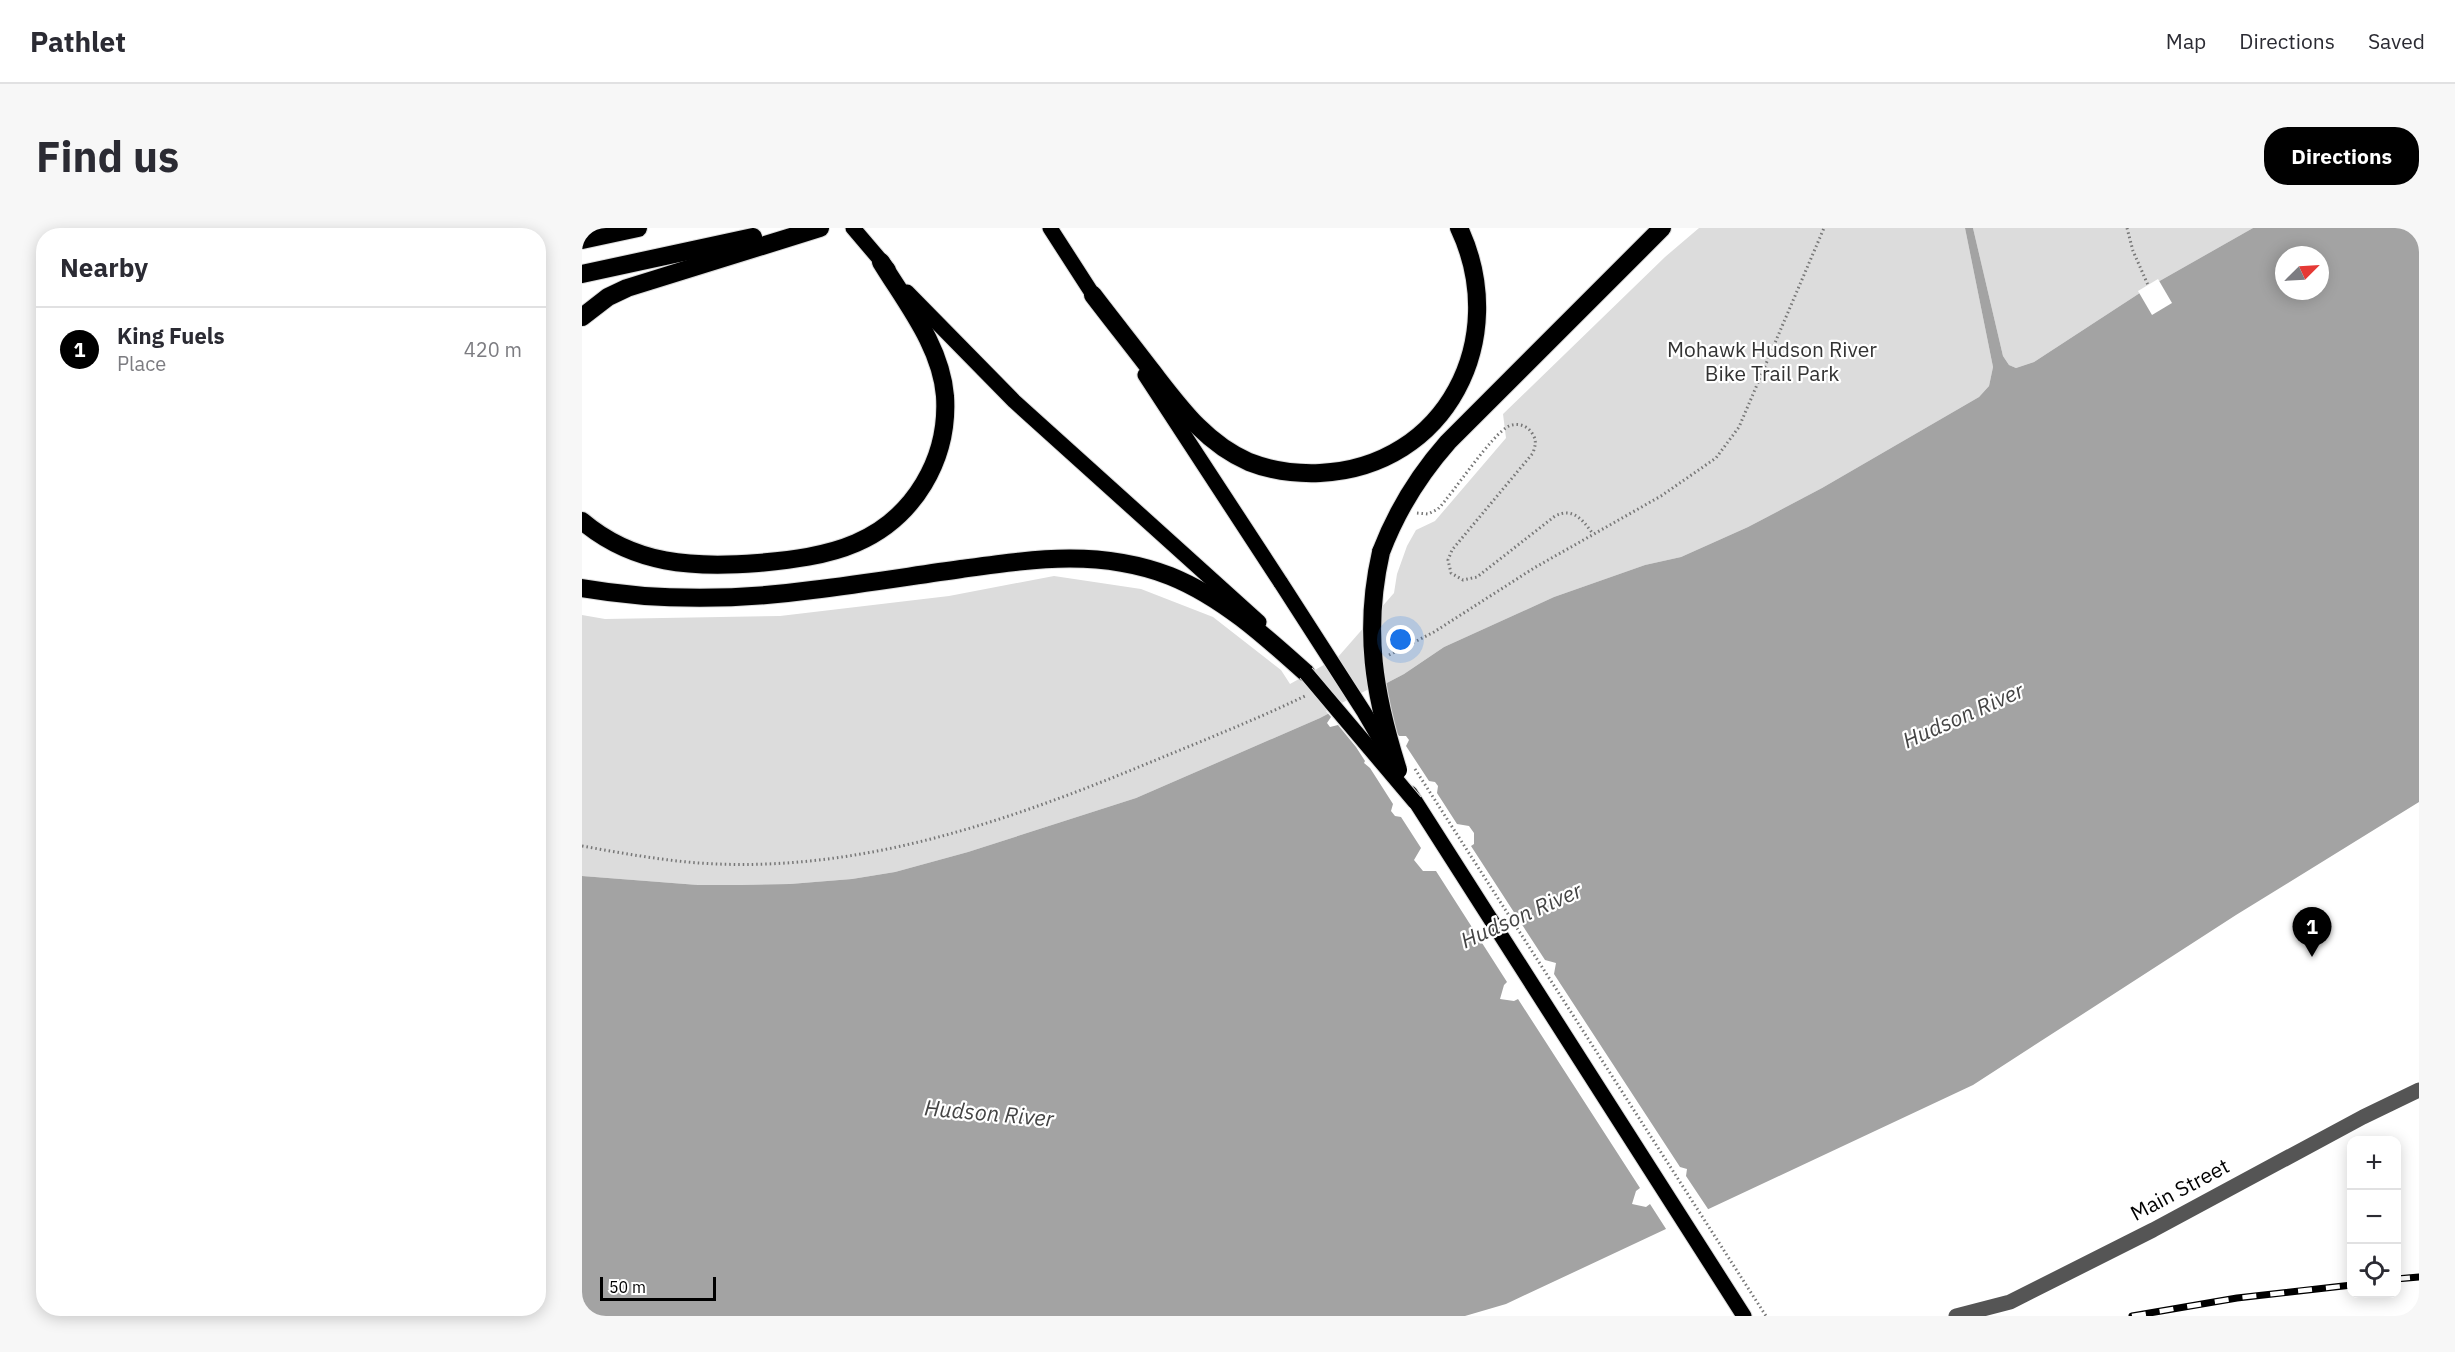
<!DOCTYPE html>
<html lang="en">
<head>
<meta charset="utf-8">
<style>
	:root { --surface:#fff; --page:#f7f7f7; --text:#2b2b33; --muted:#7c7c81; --line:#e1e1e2; --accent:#000 }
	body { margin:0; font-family:"IBM Plex Sans",sans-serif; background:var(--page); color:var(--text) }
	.controls { position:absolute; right:18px; bottom:18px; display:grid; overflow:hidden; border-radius:12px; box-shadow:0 3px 15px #0003 }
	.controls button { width:54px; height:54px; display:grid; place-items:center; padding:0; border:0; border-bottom:2px solid var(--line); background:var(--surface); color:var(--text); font:30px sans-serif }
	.compass { position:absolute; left:1693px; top:18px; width:54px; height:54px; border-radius:50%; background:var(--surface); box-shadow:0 3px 15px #0003; rotate:66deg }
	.scale { position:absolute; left:18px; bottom:15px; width:116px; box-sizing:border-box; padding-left:6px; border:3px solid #000; border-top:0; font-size:16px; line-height:21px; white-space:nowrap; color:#000; -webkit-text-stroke:4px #fff; paint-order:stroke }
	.you { position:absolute; left:819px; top:412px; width:21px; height:21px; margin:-15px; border:4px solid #fff; border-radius:50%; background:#1a73e8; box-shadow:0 0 0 9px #1a73e833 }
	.badge { display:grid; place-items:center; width:39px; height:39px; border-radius:50%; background:var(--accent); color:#fff; font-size:20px; font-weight:700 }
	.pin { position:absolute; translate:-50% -50px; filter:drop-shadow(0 2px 3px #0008) }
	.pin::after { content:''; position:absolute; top:32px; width:21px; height:18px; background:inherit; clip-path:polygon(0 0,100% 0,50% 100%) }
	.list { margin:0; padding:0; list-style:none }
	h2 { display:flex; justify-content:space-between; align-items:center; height:78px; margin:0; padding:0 24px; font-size:26px }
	h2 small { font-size:20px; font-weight:400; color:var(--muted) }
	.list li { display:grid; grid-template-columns:39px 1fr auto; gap:18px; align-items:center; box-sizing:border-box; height:84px; padding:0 24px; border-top:2px solid var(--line) }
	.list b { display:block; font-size:22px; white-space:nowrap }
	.list p { margin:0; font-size:20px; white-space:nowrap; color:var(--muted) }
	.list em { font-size:20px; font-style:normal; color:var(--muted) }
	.icon { flex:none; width:33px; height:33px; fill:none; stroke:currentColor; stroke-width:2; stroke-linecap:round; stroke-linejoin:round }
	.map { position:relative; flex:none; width:1837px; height:1088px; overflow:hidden; border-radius:24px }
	header { display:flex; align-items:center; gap:36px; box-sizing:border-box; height:84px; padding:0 30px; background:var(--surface); border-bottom:2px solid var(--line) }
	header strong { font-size:28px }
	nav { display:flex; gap:33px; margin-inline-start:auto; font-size:21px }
	.intro { display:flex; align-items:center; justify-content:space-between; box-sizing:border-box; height:144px; padding:0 36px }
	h1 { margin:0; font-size:42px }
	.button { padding:15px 27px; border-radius:24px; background:var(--accent); color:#fff; font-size:21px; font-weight:700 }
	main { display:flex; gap:36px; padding:0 36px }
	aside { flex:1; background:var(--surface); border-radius:24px; box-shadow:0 3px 15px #0003 }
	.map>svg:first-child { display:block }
	.green { fill:#dcdcdc }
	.water { fill:#a3a3a3; fill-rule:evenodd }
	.pier { fill:#fff }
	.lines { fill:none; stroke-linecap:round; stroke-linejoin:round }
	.major-casing { stroke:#dbdbdb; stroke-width:17 }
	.highway-casing { stroke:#dbdbdb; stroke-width:20 }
	.path { stroke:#777; stroke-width:3; stroke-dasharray:1.5 3; stroke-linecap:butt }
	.minor { stroke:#555; stroke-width:15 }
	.major { stroke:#000; stroke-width:15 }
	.highway { stroke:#000; stroke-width:18 }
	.rail-casing { stroke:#000; stroke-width:7 }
	.rail { stroke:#fff; stroke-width:4.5; stroke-dasharray:14; stroke-linecap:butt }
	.major-bridge-casing { stroke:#dbdbdb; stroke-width:17; stroke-linecap:butt }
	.highway-bridge-casing { stroke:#dbdbdb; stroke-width:20; stroke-linecap:butt }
	.path-bridge { stroke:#777; stroke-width:3; stroke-dasharray:1.5 3; stroke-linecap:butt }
	.major-bridge { stroke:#000; stroke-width:15 }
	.highway-bridge { stroke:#000; stroke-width:18 }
	.labels { text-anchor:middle; stroke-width:4.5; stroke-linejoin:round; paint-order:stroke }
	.park-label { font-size:21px; fill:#333; stroke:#fff }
	.street-label { font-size:21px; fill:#000; stroke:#fff }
	.water-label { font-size:22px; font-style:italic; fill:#444; stroke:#fff }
</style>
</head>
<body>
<header>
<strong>Pathlet</strong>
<nav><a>Map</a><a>Directions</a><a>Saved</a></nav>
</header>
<div class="intro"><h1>Find us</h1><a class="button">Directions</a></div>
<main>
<aside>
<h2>Nearby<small></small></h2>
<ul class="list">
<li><span class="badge">1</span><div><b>King Fuels</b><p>Place</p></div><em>420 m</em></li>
</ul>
</aside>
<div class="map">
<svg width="1837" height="1088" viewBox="0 0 1837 1088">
	<rect width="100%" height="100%" fill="#fff"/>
	<g class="green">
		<polygon points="1117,0 1383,0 1411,139 1407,158 1397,169 1240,260 1166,299 1099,329 1063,337 972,369 862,419 822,446 738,490 554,570 386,624 313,644 270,651 208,656 160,657 116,657 0,648 0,387 23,391 198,388 367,368 472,348 559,361 631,389 699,442 708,456 756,429 812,365 815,346 825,318 834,302 853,293 924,210 921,186 1083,29"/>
		<polygon points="1391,0 1671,0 1567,59 1452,134 1434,140 1427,137 1421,128"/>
	</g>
	<path class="water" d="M 1383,0 L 1391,0 L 1421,128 L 1427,137 L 1434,140 L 1452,134 L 1567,59 L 1671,0 L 1837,0 L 1837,574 L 1654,687 L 1391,857 L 924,1076 L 883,1088 L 0,1088 L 0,648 L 116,657 L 160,657 L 208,656 L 270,651 L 313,644 L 386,624 L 554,570 L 738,490 L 822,446 L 862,419 L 972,369 L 1063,337 L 1099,329 L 1166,299 L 1240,260 L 1397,169 L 1407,158 L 1411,139 ZM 1702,27 L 1738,27 L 1738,63 L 1702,63 Z"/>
	<g class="pier">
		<polygon points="1576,51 1590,75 1570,87 1556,63"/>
		<polygon points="787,461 817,508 824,508 827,512 824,518 847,553 853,554 856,558 855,565 875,596 887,598 892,605 892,616 889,618 963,732 974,735 972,746 1098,939 1105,941 1104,948 1128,984 1086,1004 1068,976 1064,979 1050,976 1054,963 1058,960 936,771 932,773 918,771 922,757 925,754 854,643 841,643 832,632 839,620 819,589 813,588 809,583 811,576 788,540 782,535 783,533 774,519 756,497 748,499 745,495 749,489 744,483"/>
	</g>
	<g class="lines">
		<defs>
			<g id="major">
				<polyline points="271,0 306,41"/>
				<polyline points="468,0 517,76"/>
				<polyline points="325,64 432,173 677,394"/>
				<polyline points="563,147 699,355"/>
				<polyline points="828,565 1162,1088"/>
			</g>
			<g id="highway">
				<polyline points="0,12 56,0"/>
				<polyline points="0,46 171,9"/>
				<path d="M 511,67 C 530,92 550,117 569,142 C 597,178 623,215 667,234 C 690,243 714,246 738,245 C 865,239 929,110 877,0"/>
				<polyline points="0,89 26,69 45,60 238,0"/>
				<path d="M 0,293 C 52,337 111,340 176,335 C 209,332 244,328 274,315 C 332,290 367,231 363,168 C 359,118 324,75 299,34"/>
				<path d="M 799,324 C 815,282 836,248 866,214 L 1080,0"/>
				<path d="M 0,360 C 75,373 156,372 230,362 C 280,356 329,348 379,341 C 452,331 517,321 588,348 C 640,369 683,408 724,445"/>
			</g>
		</defs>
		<use href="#major" class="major-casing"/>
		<use href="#highway" class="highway-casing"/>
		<g class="path">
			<polyline points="1545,0 1551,23 1566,57"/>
			<path d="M 835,285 L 846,286 L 856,281 C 872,264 910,206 927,198 C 936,194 947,198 951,207 C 955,213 953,218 951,225 L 870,322 L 866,332 L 869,345 L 881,352 L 895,349 L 973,288 C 991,279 1001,292 1011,306"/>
			<polyline points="807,427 852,404 952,340 1079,268 1134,230 1157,199 1242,0"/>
			<path d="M 0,618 C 39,625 78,632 117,635 C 276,646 424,594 569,534 C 620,513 673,492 723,468"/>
		</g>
		<polyline class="minor" points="1374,1088 1428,1074 1571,1002 1781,889 1837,862"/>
		<use href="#major" class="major"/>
		<use href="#highway" class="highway"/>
		<defs>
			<g id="rail">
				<polyline points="1814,1051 1837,1049"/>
				<polyline points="1550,1088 1655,1070 1770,1057"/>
			</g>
		</defs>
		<use href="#rail" class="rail-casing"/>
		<use href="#rail" class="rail"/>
		<defs>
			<g id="major-bridge">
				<polyline points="699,355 782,484 807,527"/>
				<polyline points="724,445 833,574"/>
			</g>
			<path id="highway-bridge" d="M 799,324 C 781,403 792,466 816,542"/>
		</defs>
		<use href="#major-bridge" class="major-bridge-casing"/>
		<use href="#highway-bridge" class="highway-bridge-casing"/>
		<polyline class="path-bridge" points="833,541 1184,1088"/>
		<use href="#major-bridge" class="major-bridge"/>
		<use href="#highway-bridge" class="highway-bridge"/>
	</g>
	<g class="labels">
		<g class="park-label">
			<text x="1190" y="129">Mohawk Hudson River<tspan x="1190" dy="24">Bike Trail Park</tspan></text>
		</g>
		<g class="street-label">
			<text transform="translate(1598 962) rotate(-28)" y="7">Main Street</text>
		</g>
		<g class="water-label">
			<text transform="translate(1381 487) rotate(-24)" y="8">Hudson River</text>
			<text transform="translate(939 687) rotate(-24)" y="8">Hudson River</text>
			<text transform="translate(407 885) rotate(5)" y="8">Hudson River</text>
		</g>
	</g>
</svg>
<div class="controls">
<button>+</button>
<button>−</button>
<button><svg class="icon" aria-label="locate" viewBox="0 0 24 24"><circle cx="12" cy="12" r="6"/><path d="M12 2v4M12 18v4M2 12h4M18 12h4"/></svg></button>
</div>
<svg class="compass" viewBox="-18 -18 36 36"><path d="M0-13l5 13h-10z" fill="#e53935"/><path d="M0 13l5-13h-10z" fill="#7c7c81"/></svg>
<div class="scale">50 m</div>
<div class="you"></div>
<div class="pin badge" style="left:1730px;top:729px">1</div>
</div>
</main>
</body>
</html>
